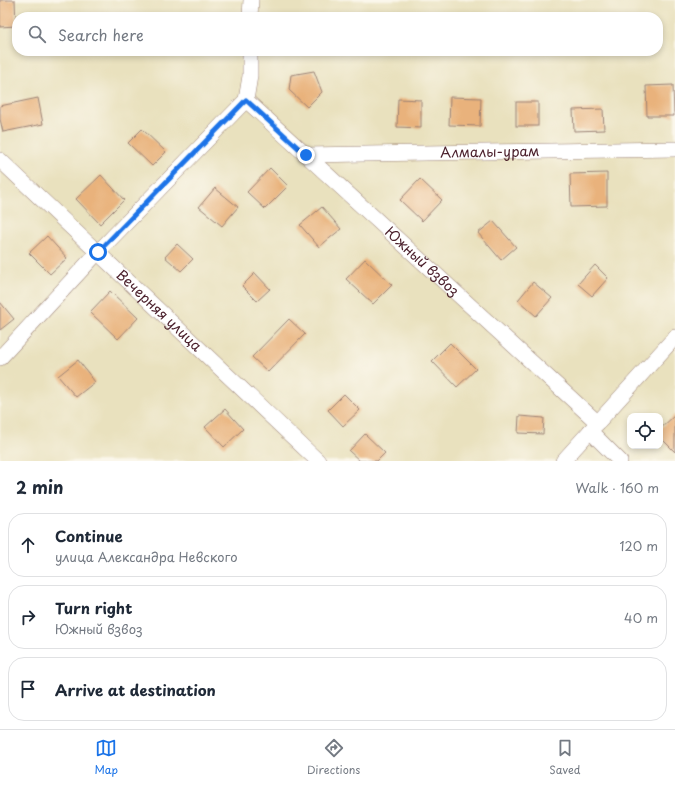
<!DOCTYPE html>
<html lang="en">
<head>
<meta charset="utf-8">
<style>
	:root { --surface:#fff; --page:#f6f6f7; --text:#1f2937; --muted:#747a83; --line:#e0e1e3; --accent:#1a73e8 }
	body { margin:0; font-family:"Playpen Sans",sans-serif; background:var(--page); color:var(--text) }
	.controls { position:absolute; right:12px; bottom:12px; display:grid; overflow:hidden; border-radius:8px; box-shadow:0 2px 6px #0003 }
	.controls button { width:36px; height:36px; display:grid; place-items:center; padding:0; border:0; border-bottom:1px solid var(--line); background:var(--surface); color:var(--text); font:20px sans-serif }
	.stop { position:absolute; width:12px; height:12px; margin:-9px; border:3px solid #1a73e8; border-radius:50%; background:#fff }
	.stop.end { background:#1a73e8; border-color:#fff; box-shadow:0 1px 4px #0008 }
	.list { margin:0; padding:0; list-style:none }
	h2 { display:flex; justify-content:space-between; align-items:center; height:52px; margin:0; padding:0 16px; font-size:17px }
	h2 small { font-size:13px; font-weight:400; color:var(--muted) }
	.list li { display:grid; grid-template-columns:26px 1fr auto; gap:12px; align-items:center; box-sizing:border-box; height:64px; margin:0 8px 8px; padding:0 8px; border:1px solid var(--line); border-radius:16px }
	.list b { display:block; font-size:15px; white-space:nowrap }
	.list p { margin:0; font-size:13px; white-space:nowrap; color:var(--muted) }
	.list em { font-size:13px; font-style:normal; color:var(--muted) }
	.icon { flex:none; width:22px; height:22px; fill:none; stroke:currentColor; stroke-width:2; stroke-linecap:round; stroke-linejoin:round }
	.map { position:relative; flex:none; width:675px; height:461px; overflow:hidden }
	.search { position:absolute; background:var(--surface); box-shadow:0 2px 6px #0003; left:12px; right:12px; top:12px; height:44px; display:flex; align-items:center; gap:10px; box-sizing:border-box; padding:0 14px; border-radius:16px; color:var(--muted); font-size:15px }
	.sheet { height:268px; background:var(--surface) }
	nav { display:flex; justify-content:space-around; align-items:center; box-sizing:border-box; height:56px; border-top:1px solid var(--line); background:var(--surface); font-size:11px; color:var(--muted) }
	nav a { display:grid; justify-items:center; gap:2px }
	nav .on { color:var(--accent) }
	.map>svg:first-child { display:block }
	.building { fill:#e9b27b }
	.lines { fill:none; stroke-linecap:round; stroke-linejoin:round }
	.street-casing { stroke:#9a8074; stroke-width:16 }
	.street { stroke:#fff; stroke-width:15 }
	.route { stroke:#1a73e8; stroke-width:5 }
	.labels { text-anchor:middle; stroke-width:3; stroke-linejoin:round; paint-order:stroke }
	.street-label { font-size:14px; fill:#4a1f2b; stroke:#fbf7ec }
</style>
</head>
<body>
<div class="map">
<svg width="675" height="461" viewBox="0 0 675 461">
	<rect width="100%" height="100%" fill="#fbf7ec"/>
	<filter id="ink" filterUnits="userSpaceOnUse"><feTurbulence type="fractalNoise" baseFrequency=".025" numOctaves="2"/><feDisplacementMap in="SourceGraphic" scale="8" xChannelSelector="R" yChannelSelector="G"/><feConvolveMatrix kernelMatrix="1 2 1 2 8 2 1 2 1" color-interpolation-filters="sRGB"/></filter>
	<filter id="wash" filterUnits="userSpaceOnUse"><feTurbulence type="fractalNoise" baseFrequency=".012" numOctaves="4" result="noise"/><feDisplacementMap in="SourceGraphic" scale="16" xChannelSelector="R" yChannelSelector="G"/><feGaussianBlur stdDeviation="0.9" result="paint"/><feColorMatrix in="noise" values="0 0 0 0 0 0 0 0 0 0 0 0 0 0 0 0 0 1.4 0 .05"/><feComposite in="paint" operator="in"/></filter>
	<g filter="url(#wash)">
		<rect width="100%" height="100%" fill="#e9e1be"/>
		<g id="blocks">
			<g class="building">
				<polygon points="0,0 15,0 16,26 0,27"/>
				<polygon points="314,71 322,92 307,107 289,90 291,75"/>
				<polygon points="673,85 674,116 647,116 646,86"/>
				<polygon points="450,97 481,98 480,126 449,125"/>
				<polygon points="38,98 43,124 3,132 0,119 0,106"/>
				<polygon points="398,99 421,100 421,128 397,127"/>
				<rect x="516" y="102" width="22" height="24"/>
				<polygon points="603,109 604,130 574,131 573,110"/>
				<polygon points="142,129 166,152 152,166 128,143"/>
				<polygon points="270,168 288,186 265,209 247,192"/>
				<polygon points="607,173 607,206 571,207 570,174"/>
				<polygon points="101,175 124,200 100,224 76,199"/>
				<polygon points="420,179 442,200 422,221 400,200"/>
				<polygon points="215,188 238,207 222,226 199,207"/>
				<polygon points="322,207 341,229 319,247 300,225"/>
				<polygon points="493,221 516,247 501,260 478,233"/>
				<polygon points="47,236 67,258 50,274 29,253"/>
				<polygon points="177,244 193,259 181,271 165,257"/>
				<polygon points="365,259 392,285 373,304 346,279"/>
				<polygon points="595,265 608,278 592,296 578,284"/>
				<polygon points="255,273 270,289 257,301 242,286"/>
				<polygon points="533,282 552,298 536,316 518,300"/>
				<polygon points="110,291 138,318 118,339 90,312"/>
				<polygon points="0,302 14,319 0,330"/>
				<polygon points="289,319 305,334 268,372 252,357"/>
				<polygon points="450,343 476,369 457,387 432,361"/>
				<polygon points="78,360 95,382 76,397 58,376"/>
				<polygon points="344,394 360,410 343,426 328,410"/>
				<polygon points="225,409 243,429 224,447 205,427"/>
				<polygon points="675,415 675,452 660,437 660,429"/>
				<polygon points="519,416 544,418 543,434 518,433"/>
				<polygon points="365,434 385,453 377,461 360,461 349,451"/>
			</g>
		</g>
	</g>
	<g filter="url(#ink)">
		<use href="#blocks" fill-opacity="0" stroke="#9a8074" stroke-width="1"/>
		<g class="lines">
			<defs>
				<g id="street">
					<polyline points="250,17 251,0"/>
					<path id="s1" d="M 246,100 L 598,423"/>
					<path id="s2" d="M 306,155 L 675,149"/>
					<path id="s3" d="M 0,160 L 318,461"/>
					<polyline points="0,358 98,252 246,100 250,76 250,51"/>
					<polyline points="590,431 620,461"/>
					<polyline points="563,461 675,337"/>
				</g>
			</defs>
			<use href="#street" class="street-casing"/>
			<use href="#street" class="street"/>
		</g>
	</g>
	<g class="lines" filter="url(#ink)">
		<polyline class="route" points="98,252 246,100 306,155"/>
	</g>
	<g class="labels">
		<g class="street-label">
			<text dy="5" stroke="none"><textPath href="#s2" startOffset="184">Алмалы-урам</textPath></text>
			<text dy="5" stroke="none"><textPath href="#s1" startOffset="239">Южный взвоз</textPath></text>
			<text dy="5" stroke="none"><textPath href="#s3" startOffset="219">Вечерняя улица</textPath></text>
		</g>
	</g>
</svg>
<div class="controls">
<button><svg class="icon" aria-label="locate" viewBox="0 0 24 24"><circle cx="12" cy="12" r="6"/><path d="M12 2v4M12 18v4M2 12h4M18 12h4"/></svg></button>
</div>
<div class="stop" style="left:98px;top:252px"></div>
<div class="stop end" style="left:306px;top:155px"></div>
<div class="search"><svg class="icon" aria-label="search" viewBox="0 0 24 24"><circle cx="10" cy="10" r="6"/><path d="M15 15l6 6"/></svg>Search here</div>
</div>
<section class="sheet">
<h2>2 min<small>Walk · 160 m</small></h2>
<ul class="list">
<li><svg class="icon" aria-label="ahead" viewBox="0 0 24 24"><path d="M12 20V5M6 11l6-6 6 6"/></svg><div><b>Continue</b><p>улица Александра Невского</p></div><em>120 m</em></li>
<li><svg class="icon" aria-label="right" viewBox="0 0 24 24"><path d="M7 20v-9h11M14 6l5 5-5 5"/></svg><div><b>Turn right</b><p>Южный взвоз</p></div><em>40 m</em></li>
<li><svg class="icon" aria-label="arrive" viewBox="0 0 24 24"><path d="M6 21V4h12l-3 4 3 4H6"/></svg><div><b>Arrive at destination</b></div></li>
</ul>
</section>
<nav>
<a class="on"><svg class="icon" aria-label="map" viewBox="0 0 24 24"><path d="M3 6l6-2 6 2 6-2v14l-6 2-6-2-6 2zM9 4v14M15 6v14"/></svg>Map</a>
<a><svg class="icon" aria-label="directions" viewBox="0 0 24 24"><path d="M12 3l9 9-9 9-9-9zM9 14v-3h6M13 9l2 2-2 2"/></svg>Directions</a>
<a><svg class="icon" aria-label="saved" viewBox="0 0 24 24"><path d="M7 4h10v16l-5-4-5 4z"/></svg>Saved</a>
</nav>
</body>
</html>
